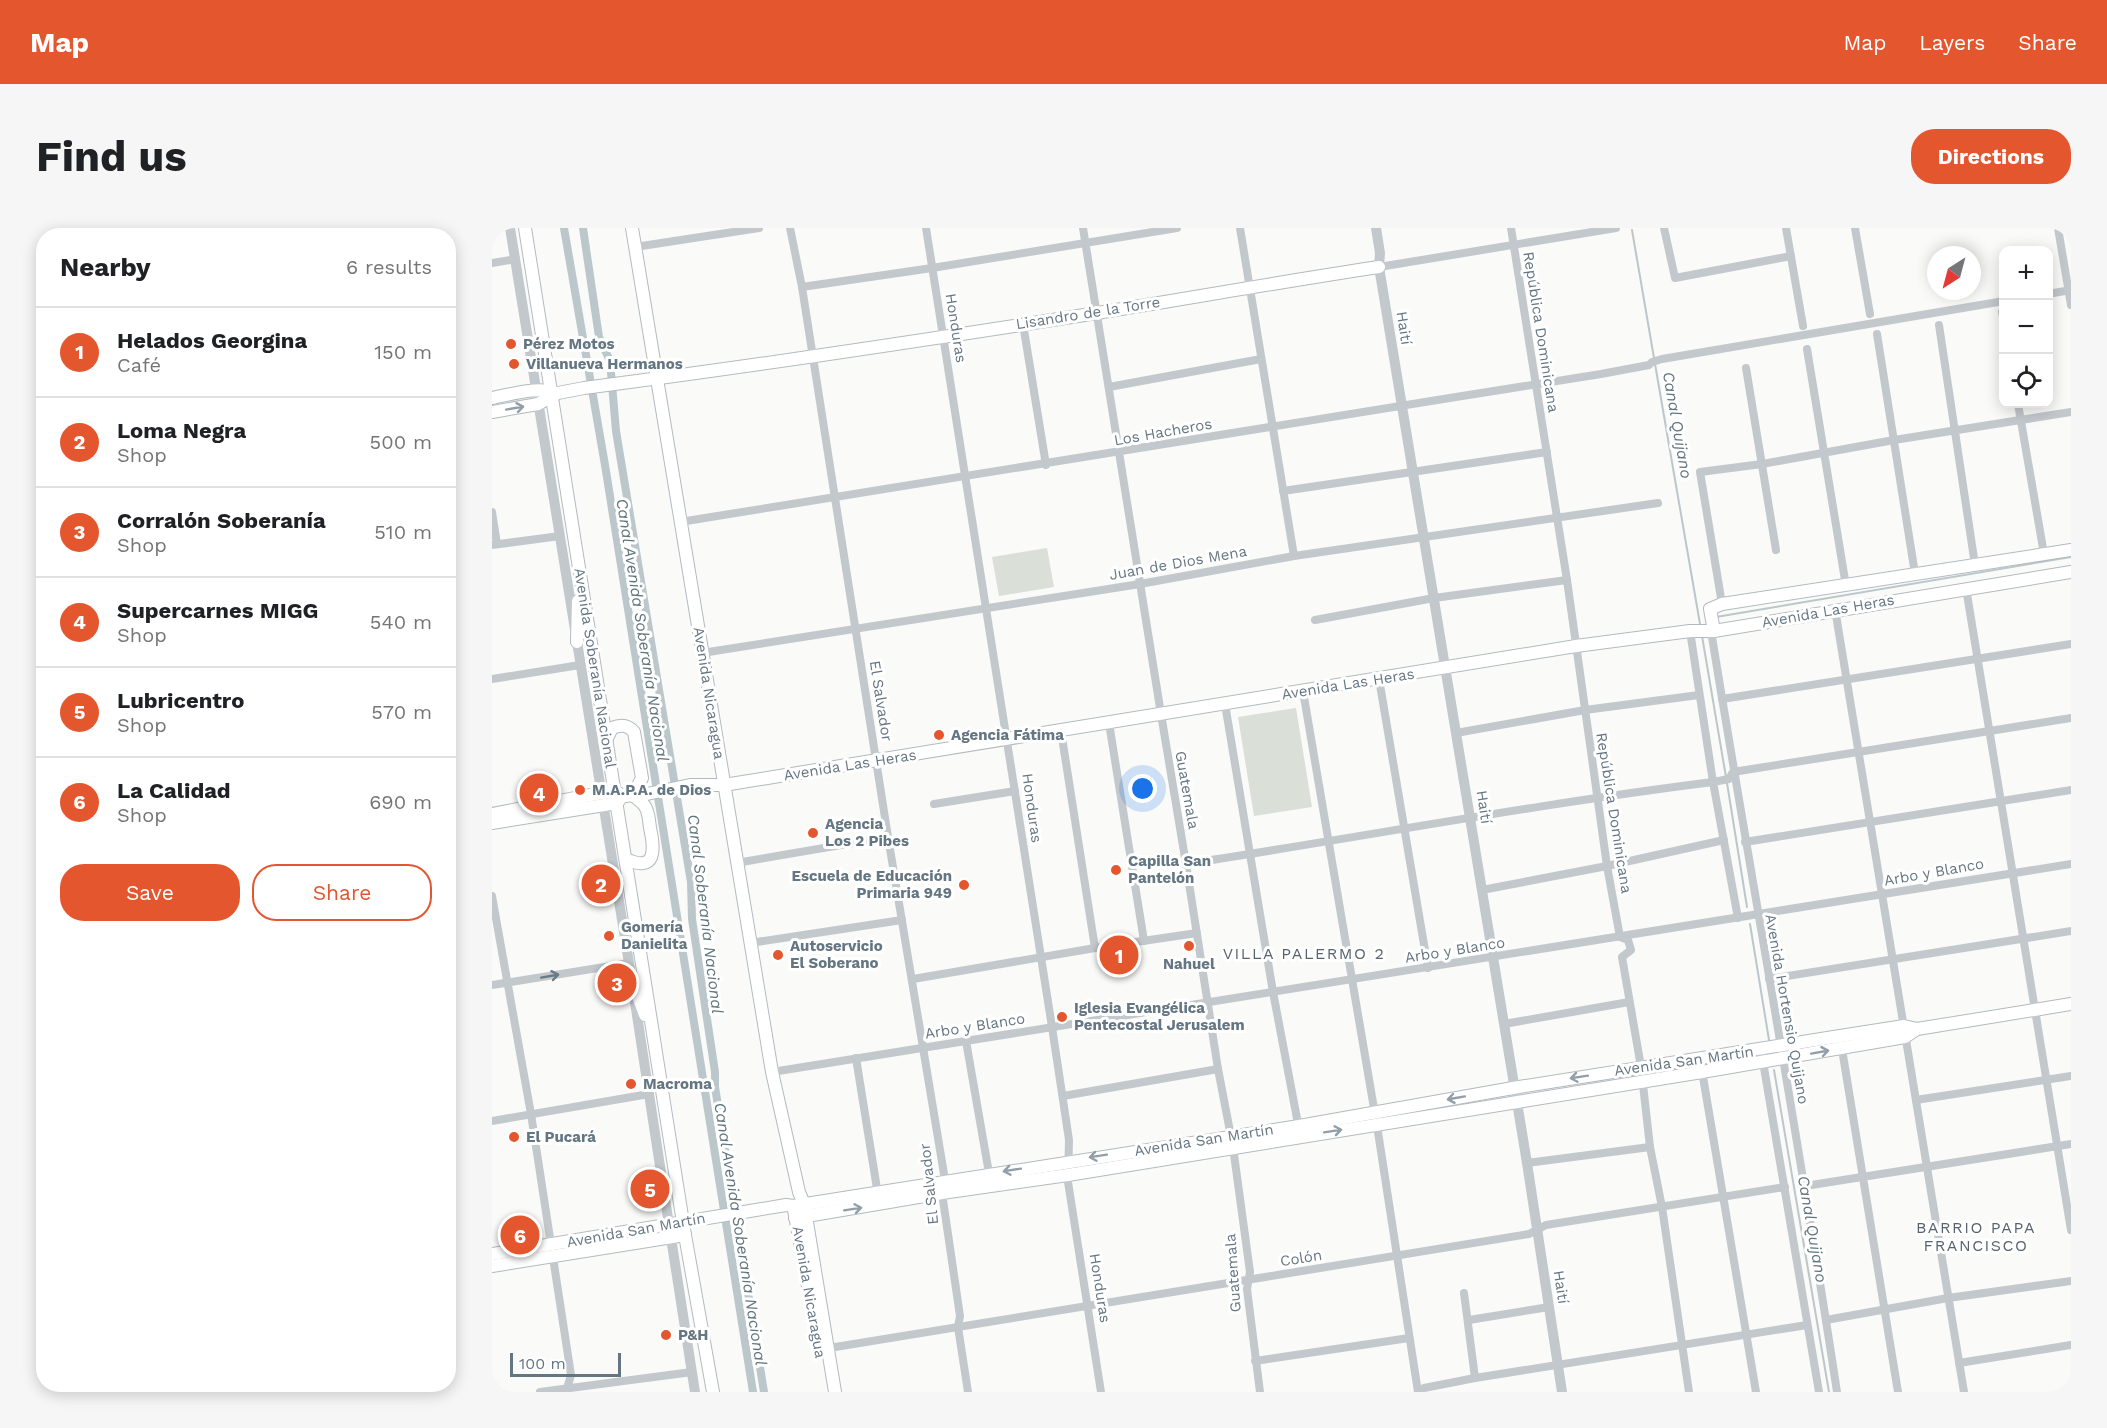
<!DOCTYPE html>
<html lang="en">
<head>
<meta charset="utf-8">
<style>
	:root { --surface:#fff; --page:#f6f6f6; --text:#202124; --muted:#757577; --line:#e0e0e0; --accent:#e4572e }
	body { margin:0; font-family:"Work Sans",sans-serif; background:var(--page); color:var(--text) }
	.controls { position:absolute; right:18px; top:18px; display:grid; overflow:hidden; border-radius:12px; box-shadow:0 3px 15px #0003 }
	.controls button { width:54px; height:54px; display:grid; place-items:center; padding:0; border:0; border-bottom:2px solid var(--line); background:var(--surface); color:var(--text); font:30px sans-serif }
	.compass { position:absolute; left:1435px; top:18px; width:54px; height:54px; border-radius:50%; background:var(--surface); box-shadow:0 3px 15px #0003; rotate:216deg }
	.scale { position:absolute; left:18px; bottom:15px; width:111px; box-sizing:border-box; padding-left:6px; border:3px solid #657683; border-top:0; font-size:16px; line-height:21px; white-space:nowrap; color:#657683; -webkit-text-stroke:4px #fff; paint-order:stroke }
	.you { position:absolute; left:651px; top:561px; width:21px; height:21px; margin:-15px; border:4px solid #fff; border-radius:50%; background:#1a73e8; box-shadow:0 0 0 9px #1a73e833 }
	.badge { display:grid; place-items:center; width:39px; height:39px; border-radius:50%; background:var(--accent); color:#fff; font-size:20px; font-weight:700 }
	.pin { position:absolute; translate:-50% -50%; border:3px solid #fff; box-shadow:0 2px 6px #0006 }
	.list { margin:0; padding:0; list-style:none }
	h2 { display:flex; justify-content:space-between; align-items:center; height:78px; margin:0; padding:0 24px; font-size:26px }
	h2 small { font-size:20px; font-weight:400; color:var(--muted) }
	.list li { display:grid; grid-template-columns:39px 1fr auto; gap:18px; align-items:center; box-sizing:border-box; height:90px; padding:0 24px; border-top:2px solid var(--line) }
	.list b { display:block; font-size:22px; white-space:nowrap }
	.list p { margin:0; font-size:20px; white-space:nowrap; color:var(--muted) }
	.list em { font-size:20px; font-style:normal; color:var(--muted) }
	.actions { display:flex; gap:12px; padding:18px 24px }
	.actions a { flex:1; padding:14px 0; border:2px solid var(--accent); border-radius:24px; text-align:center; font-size:21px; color:var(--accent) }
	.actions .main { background:var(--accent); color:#fff }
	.icon { flex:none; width:33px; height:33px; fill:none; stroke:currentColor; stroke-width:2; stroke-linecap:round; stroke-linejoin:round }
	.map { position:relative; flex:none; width:1579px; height:1164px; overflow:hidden; border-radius:24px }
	header { display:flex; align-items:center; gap:36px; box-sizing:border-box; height:84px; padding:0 30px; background:var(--accent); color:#fff }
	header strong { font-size:28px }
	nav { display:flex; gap:33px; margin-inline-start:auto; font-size:21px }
	.intro { display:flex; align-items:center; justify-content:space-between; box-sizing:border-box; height:144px; padding:0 36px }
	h1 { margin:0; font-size:42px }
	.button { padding:15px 27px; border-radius:24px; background:var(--accent); color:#fff; font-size:21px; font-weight:700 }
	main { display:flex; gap:36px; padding:0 36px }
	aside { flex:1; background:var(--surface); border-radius:24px; box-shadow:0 3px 15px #0003 }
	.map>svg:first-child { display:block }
	.green { fill:#dadfd7 }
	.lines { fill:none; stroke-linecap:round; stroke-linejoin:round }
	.stream { stroke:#bbc7cb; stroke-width:2 }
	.canal { stroke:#bbc7cb; stroke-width:8 }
	.secondary-casing { stroke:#b3babf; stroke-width:14 }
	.minor { stroke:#c3c8cc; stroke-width:8 }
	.tertiary { stroke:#c3c8cc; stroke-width:10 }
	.secondary { stroke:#fff; stroke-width:12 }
	.oneway { stroke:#939fa8 }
	.oneway2 { stroke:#6a7a87 }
	.poi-dot { fill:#e4572e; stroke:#fff; stroke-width:2 }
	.labels { text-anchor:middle; stroke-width:6; stroke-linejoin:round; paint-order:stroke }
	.street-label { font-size:15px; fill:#657683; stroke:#fff }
	.poi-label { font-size:15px; font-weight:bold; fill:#657683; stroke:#fff; text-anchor:start }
	.water-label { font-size:16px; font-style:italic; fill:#60757c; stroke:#fff }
	.neighbourhood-label { font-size:16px; letter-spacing:1.5px; fill:#57646e; stroke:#fff }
</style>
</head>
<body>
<header>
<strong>Map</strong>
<nav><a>Map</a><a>Layers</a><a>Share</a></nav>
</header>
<div class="intro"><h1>Find us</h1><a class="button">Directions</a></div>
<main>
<aside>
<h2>Nearby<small>6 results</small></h2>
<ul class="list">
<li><span class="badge">1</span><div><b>Helados Georgina</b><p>Café</p></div><em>150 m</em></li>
<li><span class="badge">2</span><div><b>Loma Negra</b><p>Shop</p></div><em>500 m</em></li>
<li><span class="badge">3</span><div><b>Corralón Soberanía</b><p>Shop</p></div><em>510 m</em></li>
<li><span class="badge">4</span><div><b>Supercarnes MIGG</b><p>Shop</p></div><em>540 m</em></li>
<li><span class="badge">5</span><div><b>Lubricentro</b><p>Shop</p></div><em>570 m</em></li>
<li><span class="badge">6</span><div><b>La Calidad</b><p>Shop</p></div><em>690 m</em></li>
</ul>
<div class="actions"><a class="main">Save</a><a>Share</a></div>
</aside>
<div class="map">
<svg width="1579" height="1164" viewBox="0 0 1579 1164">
	<rect width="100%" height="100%" fill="#fafaf8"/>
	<g class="green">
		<polygon points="555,320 562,359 507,368 500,329"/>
		<polygon points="804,480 820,579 762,588 746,489"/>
	</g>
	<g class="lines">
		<g class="stream">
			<polyline points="1140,2 1162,130"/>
			<polyline points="1163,136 1208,396"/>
			<polyline points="1224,389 1579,329"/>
			<polyline points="1210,408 1234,549"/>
			<polyline points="1235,555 1255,679"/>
			<polyline points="1258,696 1277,812"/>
			<polyline points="1282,842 1337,1164"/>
		</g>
		<g class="canal">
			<polyline points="72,0 113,237 261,1164"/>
			<polyline points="91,0 107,109 118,133 124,203 199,654 200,691 223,844 223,859 272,1164"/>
		</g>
		<defs>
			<g id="secondary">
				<polyline points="33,0 193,1007 221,1164"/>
				<polyline points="140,0 280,844 307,964 312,976 343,1164"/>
				<path d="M 0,170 C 21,166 45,158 65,165"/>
				<path d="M 0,184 L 46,176 L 66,165 L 92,160 C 263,138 434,112 605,85 C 699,70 793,53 887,39"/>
				<polyline points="1222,403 1218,381 1230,376 1579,322"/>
				<polyline points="85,414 86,373"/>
				<path d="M 114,512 L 120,500 C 129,496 136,497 142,504 L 150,550 L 141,567 C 144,570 149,573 152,577 C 157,583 157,593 158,600 C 163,622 164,645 134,631"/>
				<polyline points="0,586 109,565 123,564 133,568 155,566 198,557 232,557 1084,418 1198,403 1222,403 1579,344"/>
				<polyline points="0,595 125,575 129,570"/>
				<polyline points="139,749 153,787"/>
				<polyline points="302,982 328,1124"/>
				<polyline points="303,990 450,965 576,947 1210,844 1413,809 1425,801"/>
				<polyline points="0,1026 294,977 301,978 807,898 1021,860 1348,808 1412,798 1425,801 1579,776"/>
				<polyline points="0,1038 193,1007"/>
			</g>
		</defs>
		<use href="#secondary" class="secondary-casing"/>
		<g class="minor">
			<polyline points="298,0 310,59 396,609 452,946 453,954 450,965 468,1088 466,1099 476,1164"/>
			<polyline points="434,0 560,799 577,912 576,954 609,1164"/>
			<polyline points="591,0 669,486 694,636 726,841 741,919 758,1044 755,1061 768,1164"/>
			<polyline points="748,0 802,328"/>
			<polyline points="1019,0 1075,352 1115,638 1128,709 1136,712 1139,722 1130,729 1149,839 1158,919 1170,979 1197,1164"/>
			<polyline points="1172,0 1183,50 1299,28"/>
			<polyline points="1294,0 1311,98"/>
			<polyline points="1363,0 1378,86"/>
			<polyline points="1566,0 1579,77"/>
			<polyline points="143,19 267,0"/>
			<polyline points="0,35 24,31"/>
			<polyline points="887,39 1124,0"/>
			<polyline points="310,59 440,40 685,0"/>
			<polyline points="1556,66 1579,62"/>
			<polyline points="1510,84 1512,94"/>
			<polyline points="531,96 554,237"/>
			<polyline points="1447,97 1483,337"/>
			<polyline points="1385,106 1423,346"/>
			<polyline points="1315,121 1354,358"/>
			<polyline points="1254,140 1284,322"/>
			<polyline points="617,159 769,131"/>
			<polyline points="1526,176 1552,326"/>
			<polyline points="791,263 1055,224"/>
			<polyline points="0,284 5,316"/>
			<path d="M 188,294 C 496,247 802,194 1109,146 L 1157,137 L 1160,134 L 1170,131 L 1512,73"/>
			<polyline points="0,317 68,308"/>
			<polyline points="1474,360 1579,1002"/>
			<polyline points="1230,376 1208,244 1270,236 1402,212 1579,184"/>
			<polyline points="1343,381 1472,1164"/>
			<polyline points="823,392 942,370 1075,352"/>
			<polyline points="1198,403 1221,554 1246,690"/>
			<path d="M 1222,403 L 1220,409 C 1261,661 1307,912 1345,1164"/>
			<polyline points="210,425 648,356 802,328 1166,275"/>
			<polyline points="0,451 88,437"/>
			<polyline points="887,451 936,740"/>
			<polyline points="811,463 886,904 926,1164"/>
			<polyline points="1230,471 1579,416"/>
			<polyline points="733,476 781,764 807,901"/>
			<polyline points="617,495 652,713"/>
			<polyline points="569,503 603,720"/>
			<polyline points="964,505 1093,482 1207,467"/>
			<polyline points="442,576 523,563"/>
			<polyline points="1253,614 1579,562"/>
			<polyline points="244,635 396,609"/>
			<path d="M 694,636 C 870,609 1045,576 1221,554 L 1237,551 L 1241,544 L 1579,490"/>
			<polyline points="990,662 1115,638 1232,612"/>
			<polyline points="0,668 39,886 79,1147 74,1164"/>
			<polyline points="258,715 410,692"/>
			<polyline points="421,751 603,720 705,705"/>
			<polyline points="1277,751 1579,703"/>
			<polyline points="0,757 137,735"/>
			<polyline points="1012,796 1137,774"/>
			<polyline points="474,813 498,951"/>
			<polyline points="1349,815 1406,1164"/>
			<polyline points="1269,822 1327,1164"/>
			<polyline points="364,830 386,967"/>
			<polyline points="1208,831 1264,1164"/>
			<polyline points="280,844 1579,636"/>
			<polyline points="571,868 726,841"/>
			<polyline points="1424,872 1579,848"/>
			<polyline points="0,893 157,866"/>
			<polyline points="1035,935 1158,919"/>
			<polyline points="1313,958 1579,916"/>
			<polyline points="972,1065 983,1150"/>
			<polyline points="977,1092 1057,1079"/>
			<polyline points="1334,1092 1456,1070 1579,1053"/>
			<polyline points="331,1121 1037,1006 1054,997 1293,959"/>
			<polyline points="763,1133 917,1110"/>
			<polyline points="1467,1135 1579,1117"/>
			<polyline points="48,1164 200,1144"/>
			<polyline points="926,1164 932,1160 983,1150 1315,1097"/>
		</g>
		<g class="tertiary">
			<polyline points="18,0 137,735 177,997"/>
			<polyline points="884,0 888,25 887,39 1035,935 1070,1164"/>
			<polyline points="179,1010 203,1164"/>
		</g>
		<use href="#secondary" class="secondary"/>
	</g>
	<defs><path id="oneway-shaft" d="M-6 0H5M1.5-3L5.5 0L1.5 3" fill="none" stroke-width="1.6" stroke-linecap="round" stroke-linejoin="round" transform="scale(1.5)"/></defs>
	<g class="oneway">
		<use href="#oneway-shaft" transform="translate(23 180) rotate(-10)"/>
		<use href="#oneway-shaft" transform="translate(1328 824) rotate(-10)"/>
		<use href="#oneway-shaft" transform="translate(1087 849) rotate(171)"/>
		<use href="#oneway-shaft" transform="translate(964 870) rotate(170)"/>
		<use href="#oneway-shaft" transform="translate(841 903) rotate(-9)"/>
		<use href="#oneway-shaft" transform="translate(606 928) rotate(171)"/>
		<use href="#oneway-shaft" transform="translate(520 942) rotate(171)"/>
		<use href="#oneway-shaft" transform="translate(361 981) rotate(-9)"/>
	</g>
	<use class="oneway2" href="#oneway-shaft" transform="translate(58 748) rotate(-10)"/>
	<g class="poi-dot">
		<circle cx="19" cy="116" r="6"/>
		<circle cx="22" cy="136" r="6"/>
		<circle cx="447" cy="507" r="6"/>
		<circle cx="88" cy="562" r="6"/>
		<circle cx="321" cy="605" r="6"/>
		<circle cx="624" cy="642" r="6"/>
		<circle cx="472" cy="657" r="6"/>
		<circle cx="117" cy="708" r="6"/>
		<circle cx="697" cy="718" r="6"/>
		<circle cx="286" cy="727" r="6"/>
		<circle cx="570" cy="789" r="6"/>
		<circle cx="139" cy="856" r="6"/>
		<circle cx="22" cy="909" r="6"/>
		<circle cx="174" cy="1107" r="6"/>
	</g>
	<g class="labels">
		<g class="street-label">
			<text transform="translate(596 85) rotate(-9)" y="5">Lisandro de la Torre</text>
			<text transform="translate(464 100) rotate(81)" y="5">Honduras</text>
			<text transform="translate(912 100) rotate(81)" y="5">Haití</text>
			<text transform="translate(1049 104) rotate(81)" y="5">República Dominicana</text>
			<text transform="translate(671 204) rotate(-10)" y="5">Los Hacheros</text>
			<text transform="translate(686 335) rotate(-10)" y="5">Juan de Dios Mena</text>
			<text transform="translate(1336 383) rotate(-10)" y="5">Avenida Las Heras</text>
			<text transform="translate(103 440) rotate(81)" y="5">Avenida Soberanía Nacional</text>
			<text transform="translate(856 456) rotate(-9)" y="5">Avenida Las Heras</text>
			<text transform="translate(217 465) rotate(81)" y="5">Avenida Nicaragua</text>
			<text transform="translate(389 473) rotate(81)" y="5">El Salvador</text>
			<text transform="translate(358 537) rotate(-9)" y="5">Avenida Las Heras</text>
			<text transform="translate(695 562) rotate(80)" y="5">Guatemala</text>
			<text transform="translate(992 579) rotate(81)" y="5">Haití</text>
			<text transform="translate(540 580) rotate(82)" y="5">Honduras</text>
			<text transform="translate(1122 585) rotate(81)" y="5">República Dominicana</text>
			<text transform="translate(1442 644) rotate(-10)" y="5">Arbo y Blanco</text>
			<text transform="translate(963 722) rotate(-9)" y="5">Arbo y Blanco</text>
			<text transform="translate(1295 781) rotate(80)" y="5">Avenida Hortensio Quijano</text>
			<text transform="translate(483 798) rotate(-9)" y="5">Arbo y Blanco</text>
			<text transform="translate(1192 833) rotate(-8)" y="5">Avenida San Martín</text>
			<text transform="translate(712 912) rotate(-9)" y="5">Avenida San Martín</text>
			<text transform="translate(437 956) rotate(-96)" y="5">El Salvador</text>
			<text transform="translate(144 1002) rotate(-10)" y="5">Avenida San Martín</text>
			<text transform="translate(809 1030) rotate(-9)" y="5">Colón</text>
			<text transform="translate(741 1045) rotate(-94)" y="5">Guatemala</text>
			<text transform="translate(1069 1059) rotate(81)" y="5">Haití</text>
			<text transform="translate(608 1060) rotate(81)" y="5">Honduras</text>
			<text transform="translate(317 1064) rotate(80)" y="5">Avenida Nicaragua</text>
		</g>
		<g class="poi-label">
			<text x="31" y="121">Pérez Motos</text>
			<text x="34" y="141">Villanueva Hermanos</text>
			<text x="459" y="512">Agencia Fátima</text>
			<text x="100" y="567">M.A.P.A. de Dios</text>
			<text x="333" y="601">Agencia<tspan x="333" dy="17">Los 2 Pibes</tspan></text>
			<text x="636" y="638">Capilla San<tspan x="636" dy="17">Pantelón</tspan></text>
			<text x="460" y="653" text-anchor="end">Escuela de Educación<tspan x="460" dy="17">Primaria 949</tspan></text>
			<text x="129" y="704">Gomería<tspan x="129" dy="17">Danielita</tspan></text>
			<text x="298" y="723">Autoservicio<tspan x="298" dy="17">El Soberano</tspan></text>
			<text x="697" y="741" text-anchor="middle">Nahuel</text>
			<text x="582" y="785">Iglesia Evangélica<tspan x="582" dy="17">Pentecostal Jerusalem</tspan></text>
			<text x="151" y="861">Macroma</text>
			<text x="34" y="914">El Pucará</text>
			<text x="186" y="1112">P&amp;H</text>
		</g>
		<g class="water-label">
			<text transform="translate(1186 197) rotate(80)" y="6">Canal Quijano</text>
			<text transform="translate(151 402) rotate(81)" y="6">Canal Avenida Soberanía Nacional</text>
			<text transform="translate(214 686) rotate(83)" y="6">Canal Soberanía Nacional</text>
			<text transform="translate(1321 1001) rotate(80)" y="6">Canal Quijano</text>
			<text transform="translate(249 1006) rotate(81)" y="6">Canal Avenida Soberanía Nacional</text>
		</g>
		<g class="neighbourhood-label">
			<text x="812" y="731">VILLA PALERMO 2</text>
			<text x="1484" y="1005">BARRIO PAPA<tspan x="1484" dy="18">FRANCISCO</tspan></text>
		</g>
	</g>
</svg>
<div class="controls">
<button>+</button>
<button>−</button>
<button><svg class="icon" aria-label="locate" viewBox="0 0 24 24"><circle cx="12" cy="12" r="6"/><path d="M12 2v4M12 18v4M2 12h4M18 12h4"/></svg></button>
</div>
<svg class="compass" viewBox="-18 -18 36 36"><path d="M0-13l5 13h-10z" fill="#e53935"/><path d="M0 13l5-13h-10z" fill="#757577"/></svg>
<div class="scale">100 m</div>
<div class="you"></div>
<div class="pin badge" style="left:627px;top:727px">1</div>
<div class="pin badge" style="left:109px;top:656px">2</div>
<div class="pin badge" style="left:125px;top:755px">3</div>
<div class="pin badge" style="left:47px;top:565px">4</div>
<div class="pin badge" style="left:158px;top:961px">5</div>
<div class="pin badge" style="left:28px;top:1007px">6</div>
</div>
</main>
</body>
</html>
